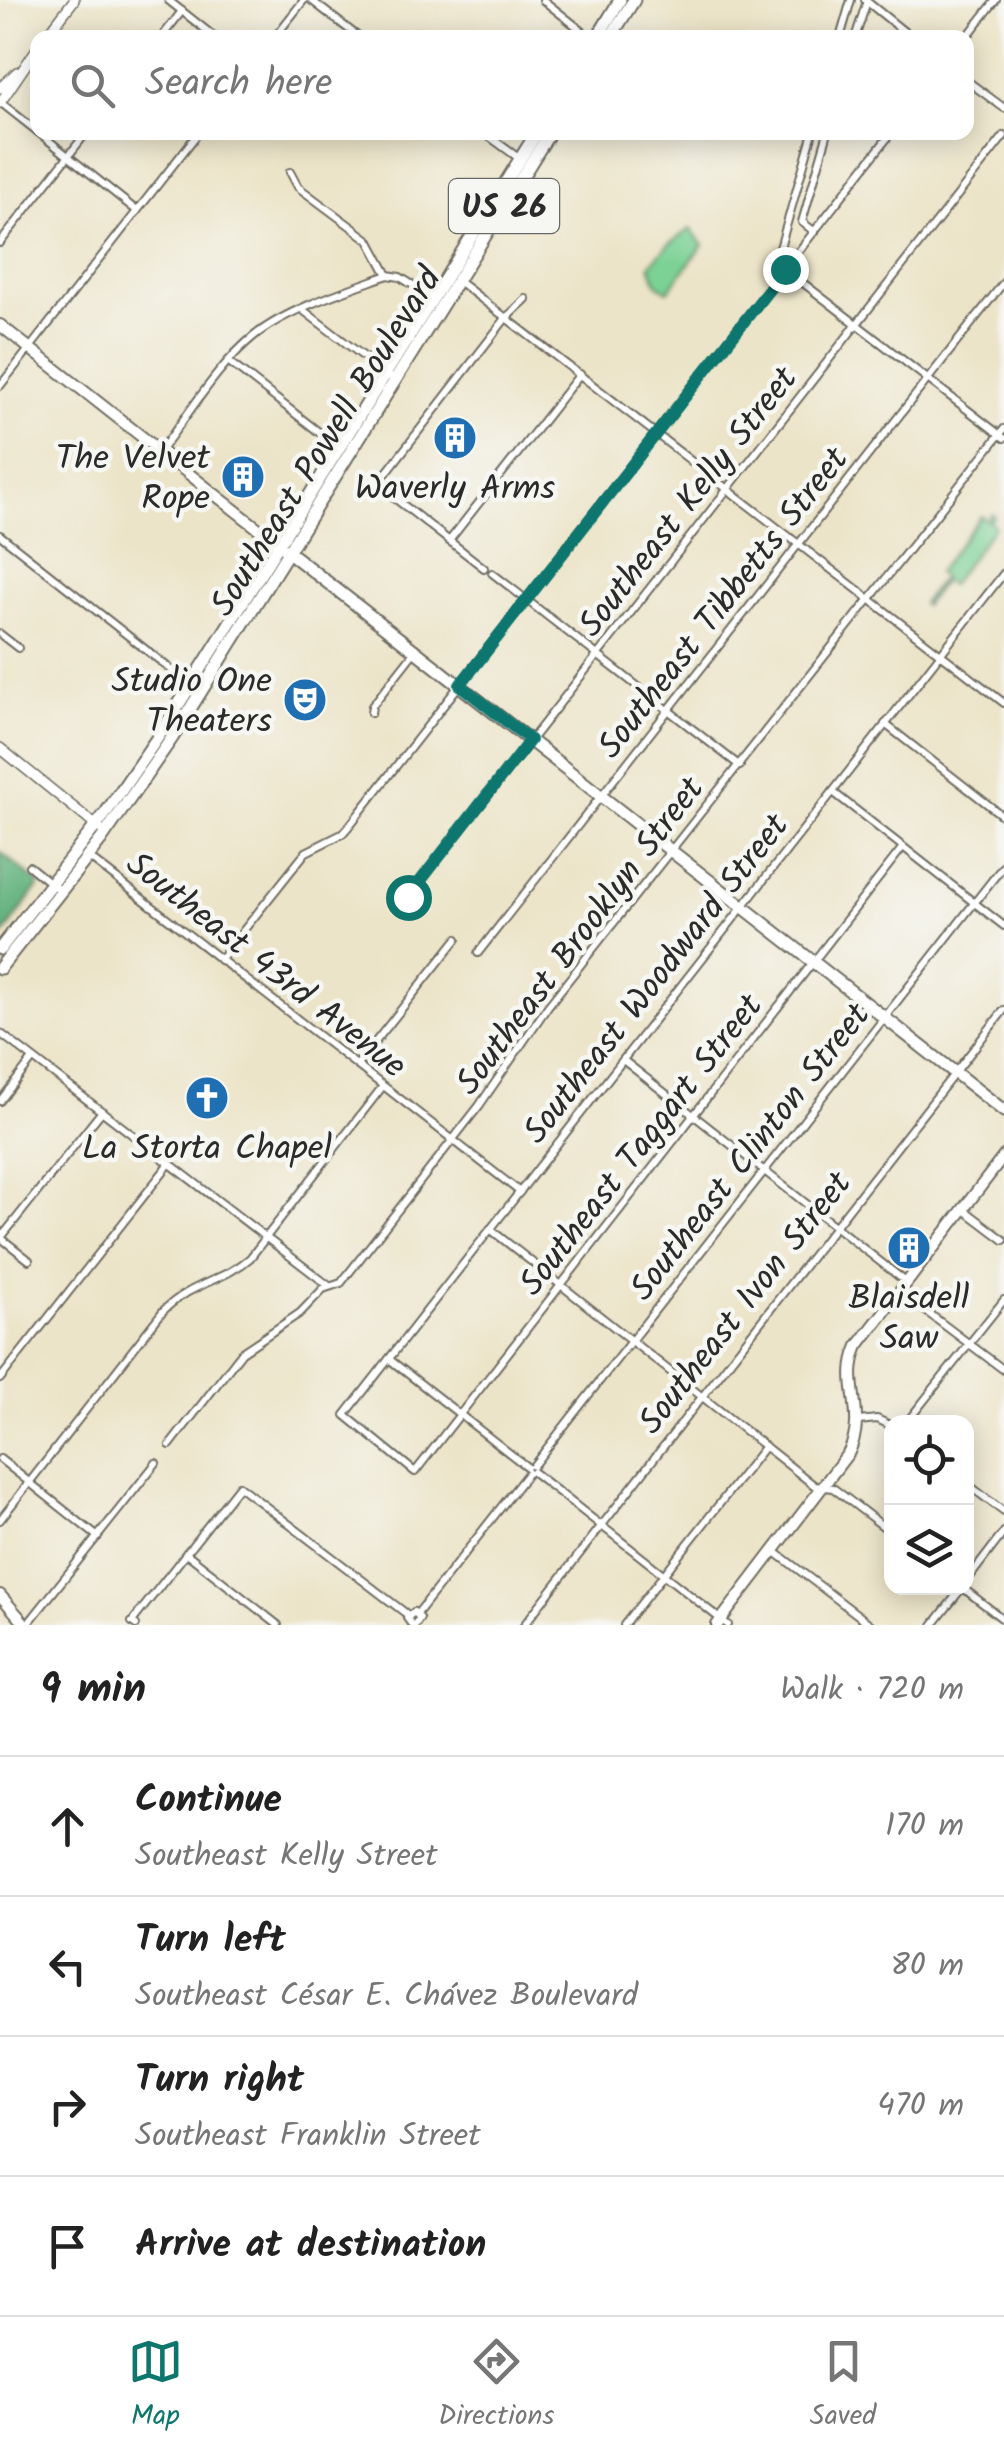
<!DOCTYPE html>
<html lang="en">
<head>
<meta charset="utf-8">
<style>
	:root { --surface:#fff; --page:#f6f6f6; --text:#222; --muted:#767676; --line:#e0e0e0; --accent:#0f766e }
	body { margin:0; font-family:Kalam,sans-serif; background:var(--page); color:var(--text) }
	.controls { position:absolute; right:30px; bottom:30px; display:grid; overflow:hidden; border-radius:20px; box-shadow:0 5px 25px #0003 }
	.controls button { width:90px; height:90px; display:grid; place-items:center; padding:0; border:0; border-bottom:2px solid var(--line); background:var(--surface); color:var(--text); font:50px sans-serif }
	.stop { position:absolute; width:30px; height:30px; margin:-22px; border:8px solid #0f766e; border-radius:50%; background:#fff }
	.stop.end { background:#0f766e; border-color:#fff; box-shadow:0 2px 10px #0008 }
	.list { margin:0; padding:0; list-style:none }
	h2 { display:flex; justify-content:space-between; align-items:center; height:130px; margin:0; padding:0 40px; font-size:42px }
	h2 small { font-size:32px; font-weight:400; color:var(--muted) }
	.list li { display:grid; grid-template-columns:65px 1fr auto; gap:30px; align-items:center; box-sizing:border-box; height:140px; padding:0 40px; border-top:2px solid var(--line) }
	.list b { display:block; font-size:38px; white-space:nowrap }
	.list p { margin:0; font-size:32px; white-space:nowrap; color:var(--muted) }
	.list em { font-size:32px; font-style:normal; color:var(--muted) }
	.icon { flex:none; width:55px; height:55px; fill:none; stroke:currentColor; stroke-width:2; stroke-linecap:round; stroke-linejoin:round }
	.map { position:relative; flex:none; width:1004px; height:1625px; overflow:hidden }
	.search { position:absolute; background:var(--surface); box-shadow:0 5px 25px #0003; left:30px; right:30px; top:30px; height:110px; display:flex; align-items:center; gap:25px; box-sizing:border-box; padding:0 35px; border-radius:20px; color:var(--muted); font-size:38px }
	.sheet { height:690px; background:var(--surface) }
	nav { display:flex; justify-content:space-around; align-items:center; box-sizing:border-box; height:140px; border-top:2px solid var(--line); background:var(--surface); font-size:28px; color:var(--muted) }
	nav a { display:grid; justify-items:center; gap:5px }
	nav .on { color:var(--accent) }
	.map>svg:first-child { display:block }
	.green { fill:#7bd195; stroke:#537e60; stroke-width:2.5 }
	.forest { fill:#64b37e; stroke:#486f54; stroke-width:2.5 }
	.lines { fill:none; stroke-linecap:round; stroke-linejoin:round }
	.minor-casing { stroke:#6f6c62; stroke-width:10 }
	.tertiary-casing { stroke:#6f6c62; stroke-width:12 }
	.secondary-casing { stroke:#6f6c62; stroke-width:14 }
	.primary-casing { stroke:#6f6c62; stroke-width:15 }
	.minor { stroke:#fff; stroke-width:6 }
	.tertiary { stroke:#fff; stroke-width:9 }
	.secondary { stroke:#fff; stroke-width:10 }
	.primary { stroke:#fff; stroke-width:11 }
	.route { stroke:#0f766e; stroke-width:12 }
	.labels { text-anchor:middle; stroke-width:9; stroke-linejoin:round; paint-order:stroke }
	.shield { fill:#f6f6f2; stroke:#686867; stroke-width:2.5 }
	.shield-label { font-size:32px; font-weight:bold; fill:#2b2b2b }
	.street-label { font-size:35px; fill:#2b2b2b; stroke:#f6f6f2 }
	.poi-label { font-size:35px; fill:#2b2b2b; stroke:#f6f6f2 }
</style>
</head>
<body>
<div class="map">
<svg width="1004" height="1625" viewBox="0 0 1004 1625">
	<rect width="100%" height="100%" fill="#f6f6f2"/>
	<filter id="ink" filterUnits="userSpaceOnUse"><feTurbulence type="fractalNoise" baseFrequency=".01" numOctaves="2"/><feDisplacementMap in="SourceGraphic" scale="20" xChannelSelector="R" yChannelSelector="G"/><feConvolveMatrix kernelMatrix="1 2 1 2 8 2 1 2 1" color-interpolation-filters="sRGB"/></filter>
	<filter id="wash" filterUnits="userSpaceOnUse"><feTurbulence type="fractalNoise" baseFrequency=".0048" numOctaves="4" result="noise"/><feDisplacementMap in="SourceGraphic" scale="40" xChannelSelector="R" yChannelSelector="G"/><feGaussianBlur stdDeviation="2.25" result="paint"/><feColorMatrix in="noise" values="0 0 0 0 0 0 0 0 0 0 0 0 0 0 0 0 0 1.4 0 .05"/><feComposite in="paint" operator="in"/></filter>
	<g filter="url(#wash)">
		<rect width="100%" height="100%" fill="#ece4c8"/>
		<g class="green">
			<polygon points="690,229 703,245 668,291 657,284 650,265 668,245"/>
			<polygon points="992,514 995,516 990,522 995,526 950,585 943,581 924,606 922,604 942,578 937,573 981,516 987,520"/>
		</g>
		<polygon class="forest" points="0,852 40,884 0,940"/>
	</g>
	<g filter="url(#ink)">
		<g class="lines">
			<defs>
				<g id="minor">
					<polyline points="168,0 216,38"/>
					<polyline points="311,0 360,38"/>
					<polyline points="543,0 591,38"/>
					<polyline points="865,0 912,38"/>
					<polyline points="161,38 182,11"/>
					<polyline points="274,38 304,0"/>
					<polyline points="840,38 851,0"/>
					<polyline points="855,38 867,1"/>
					<polyline points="966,38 996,0"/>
					<polyline points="966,80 1004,108"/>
					<polyline points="0,102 38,132"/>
					<polyline points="38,132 137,211"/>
					<polyline points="483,132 520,159"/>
					<polyline points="813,132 776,262 1004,438"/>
					<polyline points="290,172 298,187 369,240 388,275"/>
					<polyline points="815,232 802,222 828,132"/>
					<polyline points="0,243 87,132"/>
					<polyline points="388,275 400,277 432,297"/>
					<polyline points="457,280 1004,703"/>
					<polyline points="303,310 394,380"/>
					<polyline points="229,362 338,447"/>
					<polyline points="0,386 199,132"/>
					<path d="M 161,450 C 190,413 217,366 254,336 C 287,309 347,290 388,275"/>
					<polyline points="0,535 192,686"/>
					<polyline points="449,541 580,374"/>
					<polyline points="484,568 383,489 380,481 506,318 526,299"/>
					<polyline points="492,573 740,766"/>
					<polyline points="0,634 18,648"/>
					<polyline points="371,713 372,706 415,651"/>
					<polyline points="885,724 1004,817"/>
					<polyline points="833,792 1004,926"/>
					<polyline points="903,847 415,1472 345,1415 1004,573"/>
					<polyline points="86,855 520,1192"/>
					<polyline points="29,866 60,891"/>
					<polyline points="408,897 1004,136"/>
					<polyline points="478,953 1004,282"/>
					<polyline points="220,960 306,852 342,834 350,825 892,132"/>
					<polyline points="0,1033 329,1286"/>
					<polyline points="623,1060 906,1282"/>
					<polyline points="357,1065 457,939"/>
					<polyline points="0,1101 33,1059"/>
					<polyline points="963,1209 1004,1240"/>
					<polyline points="490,1229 815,1486 833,1488 892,1533"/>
					<polyline points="1,1238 29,1260"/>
					<polyline points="0,1239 102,1111"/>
					<polyline points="899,1291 1004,1370"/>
					<polyline points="389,1359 527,1467"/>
					<polyline points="0,1379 170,1163"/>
					<polyline points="859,1421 877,1419 892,1426"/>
					<polyline points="907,1422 1004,1300"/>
					<polyline points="170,1445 242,1352 300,1313 323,1289 341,1283 479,1106 548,1006 1004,429"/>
					<polyline points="0,1459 98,1537"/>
					<polyline points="533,1466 1004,865"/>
					<polyline points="533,1472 728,1625"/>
					<polyline points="966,1483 1004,1512"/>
					<path d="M 0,1520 L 163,1311 C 192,1282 222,1282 250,1258 L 383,1086"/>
					<polyline points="774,1551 871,1625"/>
					<polyline points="186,1553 278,1625"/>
					<polyline points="966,1582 1004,1532"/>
					<polyline points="963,1588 1004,1620"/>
					<polyline points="417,1614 528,1473"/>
					<polyline points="27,1625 156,1463"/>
					<polyline points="136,1625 132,1622 239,1486 408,1615"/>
					<polyline points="412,1625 407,1618 414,1612 420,1618 415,1625"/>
					<polyline points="524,1625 1004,1010"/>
					<polyline points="624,1625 765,1446"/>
					<polyline points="933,1625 962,1588"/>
				</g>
				<g id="tertiary">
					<polyline points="45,38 74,0"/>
					<polyline points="0,88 17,72"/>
					<polyline points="0,103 38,47"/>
					<polyline points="0,748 99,828"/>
				</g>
				<g id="secondary">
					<polyline points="0,325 278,544"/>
					<polyline points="0,1595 26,1625"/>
					<path d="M 717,1625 L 849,1452 C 868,1411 841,1385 858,1346 L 1004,1156"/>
				</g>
				<g id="primary">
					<polyline points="597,38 620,0"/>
					<polyline points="610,38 634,0"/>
					<polyline points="286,550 1004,1111"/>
					<polyline points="0,949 105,814 162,731 537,132"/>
					<polyline points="0,968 101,840 172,738 550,132"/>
				</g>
			</defs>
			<use href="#minor" class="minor-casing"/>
			<use href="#tertiary" class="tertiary-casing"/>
			<use href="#secondary" class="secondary-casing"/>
			<use href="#primary" class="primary-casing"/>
			<use href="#minor" class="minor"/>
			<use href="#tertiary" class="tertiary"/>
			<use href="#secondary" class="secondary"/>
			<use href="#primary" class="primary"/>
		</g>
	</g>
	<g class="lines" filter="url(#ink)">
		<polyline class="route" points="408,897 530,740 460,685 785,269"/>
	</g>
	<defs>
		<symbol id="building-disc" viewBox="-11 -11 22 22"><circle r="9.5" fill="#1f6fb2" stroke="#f6f6f2"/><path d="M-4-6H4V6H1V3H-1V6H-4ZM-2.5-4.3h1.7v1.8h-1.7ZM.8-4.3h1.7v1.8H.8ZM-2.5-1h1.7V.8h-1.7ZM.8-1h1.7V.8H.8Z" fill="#fff"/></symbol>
		<symbol id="theatre-disc" viewBox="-11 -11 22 22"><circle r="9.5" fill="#1f6fb2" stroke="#f6f6f2"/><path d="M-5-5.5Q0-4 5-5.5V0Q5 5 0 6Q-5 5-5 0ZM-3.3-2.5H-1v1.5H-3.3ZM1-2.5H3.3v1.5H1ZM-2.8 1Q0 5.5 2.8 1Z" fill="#fff"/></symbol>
		<symbol id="church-disc" viewBox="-11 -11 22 22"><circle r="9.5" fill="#1f6fb2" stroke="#f6f6f2"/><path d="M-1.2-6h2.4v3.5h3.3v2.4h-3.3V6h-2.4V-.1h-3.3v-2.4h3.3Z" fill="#fff"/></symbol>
	</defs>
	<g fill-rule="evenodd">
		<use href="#building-disc" x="430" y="413" width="50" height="50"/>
		<use href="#building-disc" x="218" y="452" width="50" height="50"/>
		<use href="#theatre-disc" x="280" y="675" width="50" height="50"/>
		<use href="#church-disc" x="182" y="1073" width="50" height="50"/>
		<use href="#building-disc" x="884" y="1223" width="50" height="50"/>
	</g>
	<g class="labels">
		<rect class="shield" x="449" y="179" width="110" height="54" rx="8"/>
		<g class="shield-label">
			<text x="504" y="217">US 26</text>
		</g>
		<g class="street-label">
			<text transform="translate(325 441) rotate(-58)" y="12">Southeast Powell Boulevard</text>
			<text transform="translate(687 501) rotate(-52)" y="12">Southeast Kelly Street</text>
			<text transform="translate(722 602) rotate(-52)" y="12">Southeast Tibbetts Street</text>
			<text transform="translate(579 935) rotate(-53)" y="12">Southeast Brooklyn Street</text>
			<text transform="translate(267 964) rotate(38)" y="12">Southeast 43rd Avenue</text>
			<text transform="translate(655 978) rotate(-52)" y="12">Southeast Woodward Street</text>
			<text transform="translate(640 1144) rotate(-52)" y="12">Southeast Taggart Street</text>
			<text transform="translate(749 1151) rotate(-52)" y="12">Southeast Clinton Street</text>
			<text transform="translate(744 1302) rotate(-52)" y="12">Southeast Ivon Street</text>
		</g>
		<g class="poi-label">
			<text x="210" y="469" text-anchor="end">The Velvet<tspan x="210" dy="40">Rope</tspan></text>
			<text x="455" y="499">Waverly Arms</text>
			<text x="272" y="692" text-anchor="end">Studio One<tspan x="272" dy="40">Theaters</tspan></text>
			<text x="207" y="1159">La Storta Chapel</text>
			<text x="909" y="1309">Blaisdell<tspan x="909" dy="40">Saw</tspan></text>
		</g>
	</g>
</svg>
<div class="controls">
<button><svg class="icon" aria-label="locate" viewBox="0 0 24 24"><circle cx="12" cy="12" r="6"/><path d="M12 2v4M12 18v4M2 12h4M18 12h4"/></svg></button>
<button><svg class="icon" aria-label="layers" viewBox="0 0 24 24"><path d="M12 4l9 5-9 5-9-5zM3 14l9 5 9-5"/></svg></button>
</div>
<div class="stop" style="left:408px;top:897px"></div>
<div class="stop end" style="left:785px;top:269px"></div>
<div class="search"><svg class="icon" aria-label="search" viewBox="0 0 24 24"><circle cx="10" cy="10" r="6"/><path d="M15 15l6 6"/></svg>Search here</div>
</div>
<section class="sheet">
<h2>9 min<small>Walk · 720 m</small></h2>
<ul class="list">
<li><svg class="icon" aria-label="ahead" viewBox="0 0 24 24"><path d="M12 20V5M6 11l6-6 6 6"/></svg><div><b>Continue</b><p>Southeast Kelly Street</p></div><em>170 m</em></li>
<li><svg class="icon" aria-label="left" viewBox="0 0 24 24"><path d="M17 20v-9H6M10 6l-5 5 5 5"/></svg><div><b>Turn left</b><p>Southeast César E. Chávez Boulevard</p></div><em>80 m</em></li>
<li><svg class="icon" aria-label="right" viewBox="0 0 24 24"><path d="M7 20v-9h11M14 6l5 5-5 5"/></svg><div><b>Turn right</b><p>Southeast Franklin Street</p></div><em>470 m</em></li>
<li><svg class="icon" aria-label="arrive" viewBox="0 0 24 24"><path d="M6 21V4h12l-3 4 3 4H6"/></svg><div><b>Arrive at destination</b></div></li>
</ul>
</section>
<nav>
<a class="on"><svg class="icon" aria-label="map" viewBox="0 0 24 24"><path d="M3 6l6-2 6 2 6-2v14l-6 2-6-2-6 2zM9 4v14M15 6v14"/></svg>Map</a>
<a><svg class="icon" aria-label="directions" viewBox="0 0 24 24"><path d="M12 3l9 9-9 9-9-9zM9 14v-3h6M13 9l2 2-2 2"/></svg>Directions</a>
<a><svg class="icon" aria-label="saved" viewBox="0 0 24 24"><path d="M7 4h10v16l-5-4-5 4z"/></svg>Saved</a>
</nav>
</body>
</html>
